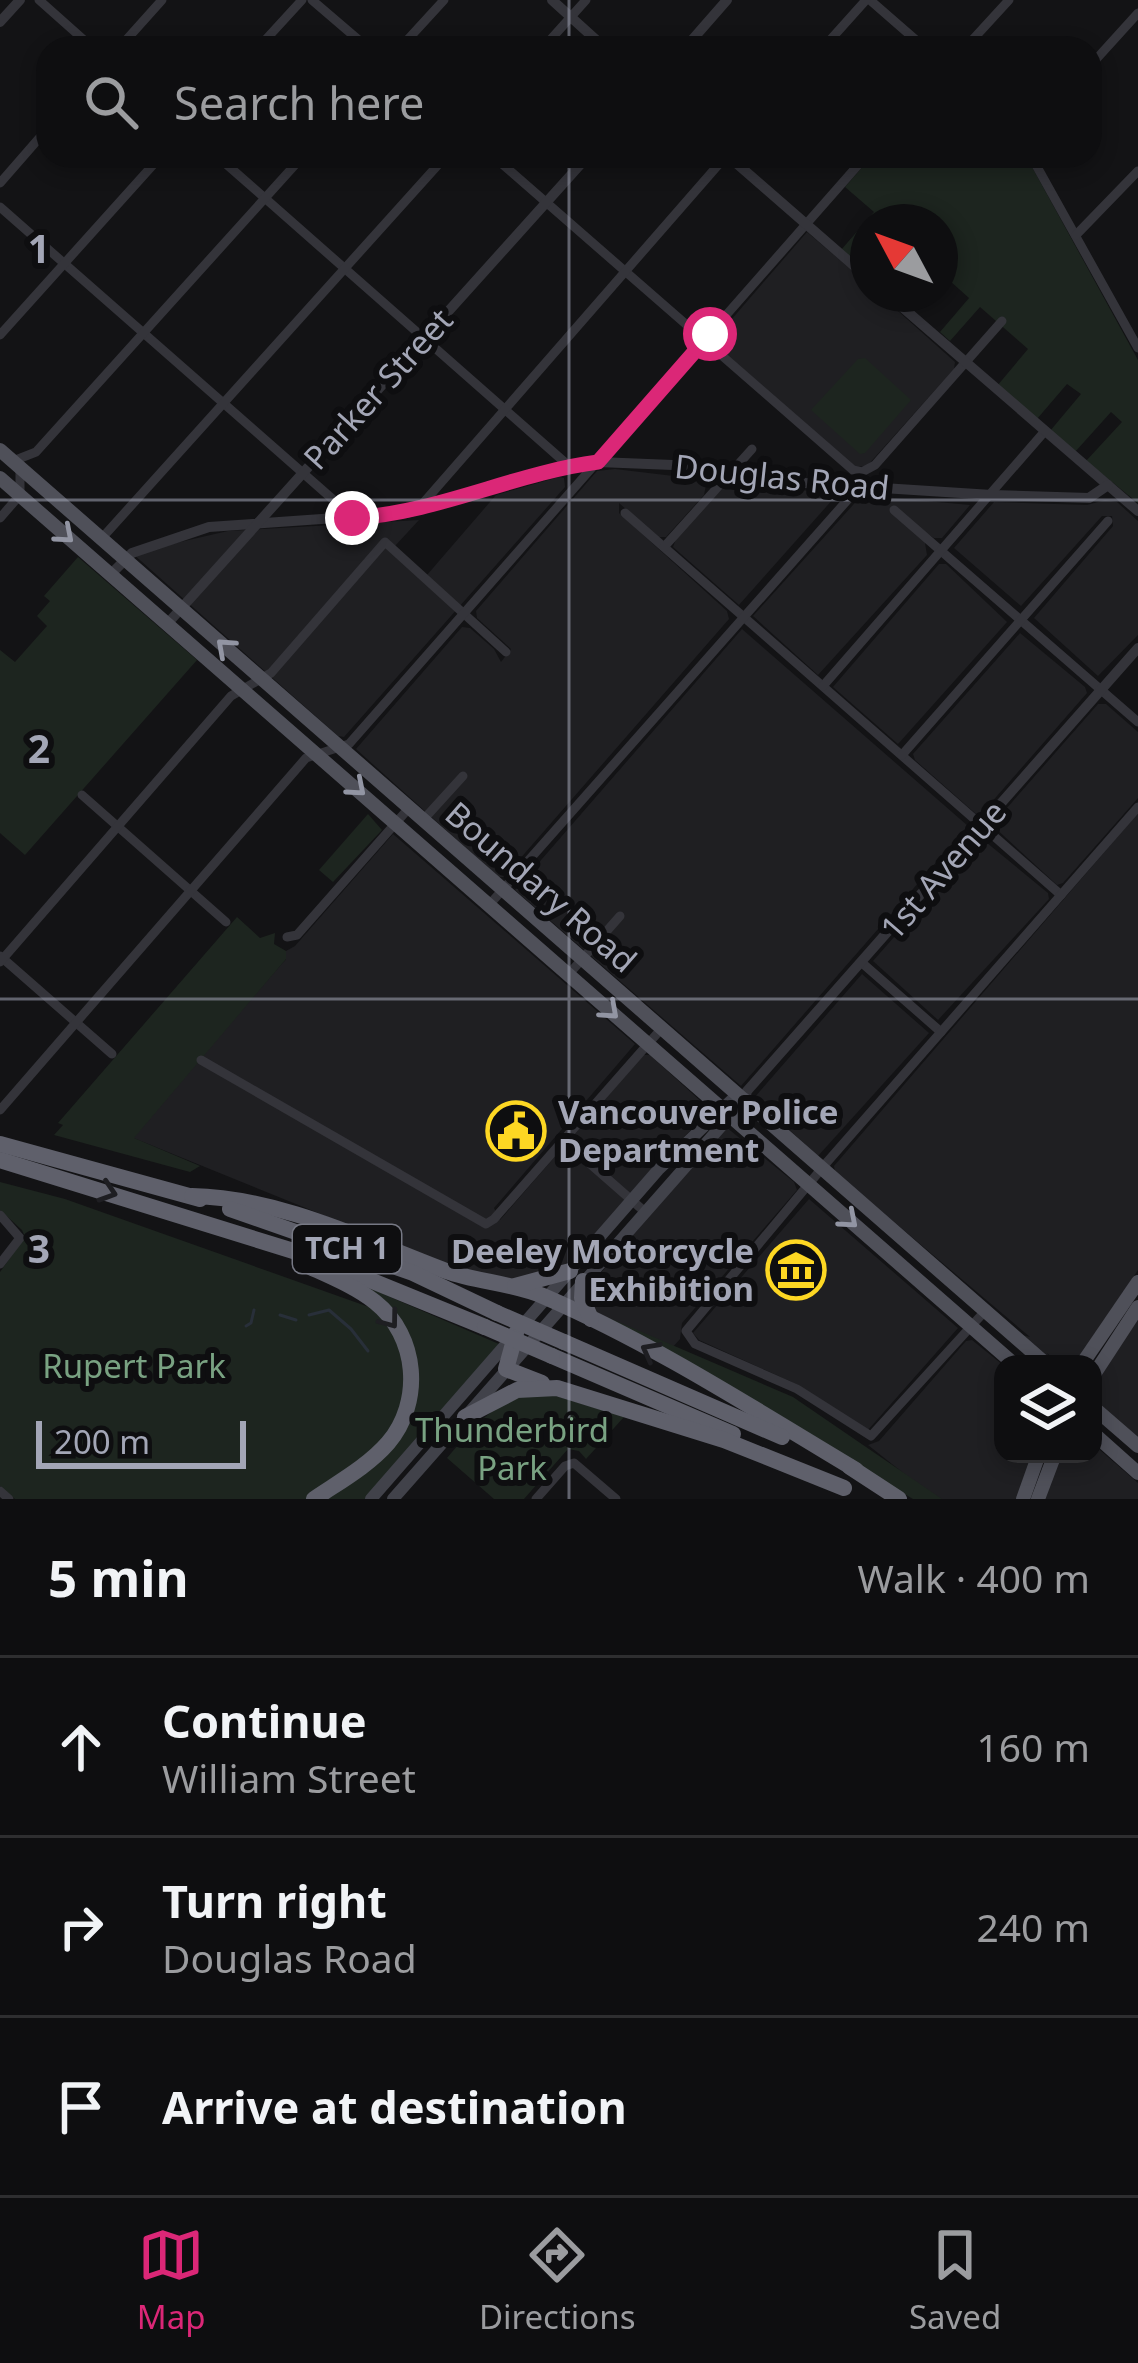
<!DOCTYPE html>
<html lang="en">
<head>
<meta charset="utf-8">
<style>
	:root { --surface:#0e0e10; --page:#171719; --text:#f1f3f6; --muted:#9b9c9f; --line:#2e2e30; --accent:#db2777 }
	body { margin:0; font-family:"Noto Sans",sans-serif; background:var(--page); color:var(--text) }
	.controls { position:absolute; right:36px; bottom:36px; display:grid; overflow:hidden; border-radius:24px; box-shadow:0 6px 18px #0003 }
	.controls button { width:108px; height:108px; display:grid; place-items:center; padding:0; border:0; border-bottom:3px solid var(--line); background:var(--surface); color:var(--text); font:60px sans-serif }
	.compass { position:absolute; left:850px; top:204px; width:108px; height:108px; border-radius:50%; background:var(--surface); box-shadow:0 6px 18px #0003; rotate:311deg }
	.scale { position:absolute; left:36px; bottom:30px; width:210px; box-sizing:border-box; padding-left:12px; border:6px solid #a3a6b6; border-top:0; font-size:33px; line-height:42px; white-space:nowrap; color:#a3a6b6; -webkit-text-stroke:9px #0e0e10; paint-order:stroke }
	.stop { position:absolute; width:36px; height:36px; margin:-27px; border:9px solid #db2777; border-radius:50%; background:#fff }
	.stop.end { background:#db2777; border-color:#fff; box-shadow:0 3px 12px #0008 }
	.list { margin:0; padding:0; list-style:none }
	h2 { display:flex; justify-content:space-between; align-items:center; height:156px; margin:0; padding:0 48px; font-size:51px }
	h2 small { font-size:39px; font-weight:400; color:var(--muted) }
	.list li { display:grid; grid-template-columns:78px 1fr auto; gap:36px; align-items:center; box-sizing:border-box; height:180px; padding:0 48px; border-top:3px solid var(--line) }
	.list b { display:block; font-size:45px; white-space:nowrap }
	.list p { margin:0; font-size:39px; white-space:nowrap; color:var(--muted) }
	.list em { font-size:39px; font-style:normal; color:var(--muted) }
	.icon { flex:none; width:66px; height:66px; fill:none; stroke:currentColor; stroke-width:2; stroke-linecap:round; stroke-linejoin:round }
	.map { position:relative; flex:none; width:1138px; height:1499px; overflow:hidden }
	.search { position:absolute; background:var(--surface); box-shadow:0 6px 18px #0003; left:36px; right:36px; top:36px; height:132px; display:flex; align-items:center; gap:30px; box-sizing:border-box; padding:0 42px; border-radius:36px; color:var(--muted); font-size:45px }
	.sheet { height:696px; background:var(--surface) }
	nav { display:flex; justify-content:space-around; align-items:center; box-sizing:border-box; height:168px; border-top:3px solid var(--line); background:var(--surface); font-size:33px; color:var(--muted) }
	nav a { display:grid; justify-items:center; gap:6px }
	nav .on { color:var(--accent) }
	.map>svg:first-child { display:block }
	.built { fill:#1f1f22 }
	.green { fill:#1d251f }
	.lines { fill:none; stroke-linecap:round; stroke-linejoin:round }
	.stream { stroke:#282f39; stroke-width:3 }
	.minor { stroke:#34343a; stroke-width:9 }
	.tertiary { stroke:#34343a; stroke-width:10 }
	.secondary { stroke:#41424a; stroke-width:12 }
	.primary { stroke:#4f5059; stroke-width:14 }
	.motorway { stroke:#5f606b; stroke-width:16 }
	.motorway-bridge { stroke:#5f606b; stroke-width:16 }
	.oneway { stroke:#9295a3 }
	.oneway2 { stroke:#1e1e22 }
	.route { stroke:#db2777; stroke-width:15 }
	.grid { fill:none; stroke:#a3a6b6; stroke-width:3; stroke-opacity:0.55 }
	.labels { text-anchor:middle; stroke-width:12; stroke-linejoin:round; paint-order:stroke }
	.shield { fill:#0e0e10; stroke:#767884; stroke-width:3 }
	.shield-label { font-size:30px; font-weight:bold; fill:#a3a6b6 }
	.street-label { font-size:33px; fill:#a3a6b6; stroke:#0e0e10 }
	.poi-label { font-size:33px; font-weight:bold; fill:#a3a6b6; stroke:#0e0e10; text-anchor:start }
	.park-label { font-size:33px; fill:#79a282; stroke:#0e0e10 }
	.grid-label { font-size:39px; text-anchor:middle; font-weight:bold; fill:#a3a6b6; stroke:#0e0e10; stroke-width:12; stroke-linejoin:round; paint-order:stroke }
</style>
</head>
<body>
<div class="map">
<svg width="1138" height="1499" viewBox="0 0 1138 1499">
	<rect width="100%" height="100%" fill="#131315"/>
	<g class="built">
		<polygon points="807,232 868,284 868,294 879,294 955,362 954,369 867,466 855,467 712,342"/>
		<polygon points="615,469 707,480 704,495 666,537 657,537 619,503 619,513 727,611 729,619 504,877 498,877 356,749 462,627 470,628 494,649 501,662 511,649 477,618 476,611 597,471"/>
		<polygon points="559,477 564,478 565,487 344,737 338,736 132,553 228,531 419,520 395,546 427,575 496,495"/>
		<polygon points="729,482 829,493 834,498 739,605 673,547 678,534"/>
		<polygon points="862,495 970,505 942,538 934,538 923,531 927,555 818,675 753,616"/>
		<polygon points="1105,500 1117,502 1138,521 1138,635 1098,676 1034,618 1113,526 1112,516 1102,516 1021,606 954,548 994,502 1087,505"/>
		<polygon points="939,564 946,564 1007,622 898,744 833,687"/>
		<polygon points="742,629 968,826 741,1086 515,890"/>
		<polygon points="1020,633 1085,687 1087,693 983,812 976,814 915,760 913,754"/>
		<polygon points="1098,704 1106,704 1138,732 1138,798 1063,883 1057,885 992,825"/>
		<polygon points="1138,813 1138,1270 1076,1363 1075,1358 1071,1364 1059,1364 1047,1353 1052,1362 1022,1335 1030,1337 835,1172 834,1166"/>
		<polygon points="393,834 635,1044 494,1208 500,1220 643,1055 650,1055 706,1106 704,1118 660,1159 573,1259 549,1274 528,1280 471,1275 131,1137 286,959 286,951 295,946"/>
		<polygon points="981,838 1048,893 1049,899 938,1020 873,961"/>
		<polygon points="862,974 929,1033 818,1156 754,1098"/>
		<polygon points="726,1127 794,1182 797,1190 682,1323 680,1339 666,1355 597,1315 586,1290"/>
		<polygon points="809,1199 958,1328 868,1430 796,1384 699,1340 693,1333"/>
		<polygon points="1138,1318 1138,1437 1093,1398 1093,1389"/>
		<polygon points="972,1340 1003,1365 1003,1454 1033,1454 1018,1499 936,1499 868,1445 879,1441 966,1341"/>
		<polygon points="1093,1444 1138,1483 1138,1499 1045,1499 1061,1454 1093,1454"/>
	</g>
	<g class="green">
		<polygon points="872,156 1026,156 1138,360 1138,503 1086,461 1122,422 1111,412 1075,452 1050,431 1081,394 1067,384 1037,419 997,386 1028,349 980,307 950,341 940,332 969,298 940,272 940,222 868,222 865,271 841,250 874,212 845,187"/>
		<polygon points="865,358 911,400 865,453 860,454 811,410 858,359"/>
		<polygon points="78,557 197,660 25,855 0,833 0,650 15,662 47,626 37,616 50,601 44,596"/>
		<polygon points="368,814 382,830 333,882 319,870"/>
		<polygon points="237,917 260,938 275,933 274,944 286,951 286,959 134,1138 200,1166 190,1172 54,1135 63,1125 58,1123"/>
		<polygon points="0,1182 65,1199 369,1307 367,1287 499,1344 365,1499 15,1499 0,1486 0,1272 25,1237 22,1230 0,1210"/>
		<polygon points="607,1317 793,1397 942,1499 913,1499"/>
		<path d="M 540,1391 L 624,1417 L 586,1459 L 579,1451 L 568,1449 L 524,1499 L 494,1499 L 447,1458 C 475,1425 496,1399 540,1391 Z"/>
	</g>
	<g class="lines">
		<g class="stream">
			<polyline points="280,1315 296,1320"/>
			<polyline points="309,1315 329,1310 351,1329 368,1351"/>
			<polyline points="246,1326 251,1323 254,1310"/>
		</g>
		<g class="minor">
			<polyline points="39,0 93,48"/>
			<polyline points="312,0 368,48"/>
			<polyline points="870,0 925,48"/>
			<polyline points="119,48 162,0"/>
			<polyline points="258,48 302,0"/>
			<polyline points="400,48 444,0"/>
			<polyline points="543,48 586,0"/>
			<polyline points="823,48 866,0"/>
			<polyline points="965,48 1009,0"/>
			<polyline points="1090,66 1138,13"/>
			<polyline points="217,156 569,466"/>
			<polyline points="493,156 853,470 862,472 875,465 1002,321"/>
			<polyline points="1031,156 1138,348"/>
			<polyline points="0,183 48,128"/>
			<polyline points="0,207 337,503"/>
			<polyline points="1076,235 1138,171"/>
			<polyline points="0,335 161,156"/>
			<polyline points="13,461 36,452 303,156"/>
			<polyline points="418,509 726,156"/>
			<polyline points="894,510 1138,722"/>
			<polyline points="625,513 1061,895"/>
			<polyline points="0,518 20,495 20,471"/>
			<polyline points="102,538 446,156"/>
			<polyline points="664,547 752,449"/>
			<polyline points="823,686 1045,431"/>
			<polyline points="902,755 1108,521"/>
			<polyline points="82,795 226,922"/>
			<polyline points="423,820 463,776"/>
			<polyline points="490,904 851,496 851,487"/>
			<polyline points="287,937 297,935 409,808"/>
			<polyline points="0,956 112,1054"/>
			<polyline points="0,962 231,696 271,673 385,542 506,652"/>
			<polyline points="861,962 941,1032"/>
			<polyline points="569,974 620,916"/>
			<polyline points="201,1060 486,1224 494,1219 662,1028"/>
			<polyline points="0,1110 306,758 349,744 866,156"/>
			<polyline points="563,1140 644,1211"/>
			<polyline points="0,1215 20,1238 0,1264"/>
			<polyline points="986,1310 871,1436 797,1389 695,1344 686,1331 828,1161 1138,807"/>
			<polyline points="0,1491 9,1499"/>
			<polyline points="536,1499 565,1466 574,1463 616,1499"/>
		</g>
		<g class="tertiary">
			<polyline points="552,0 605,48"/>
			<polyline points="0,22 20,0"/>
			<polyline points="685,48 727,0"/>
			<polyline points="728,156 868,278"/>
			<polyline points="887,294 1138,511"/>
			<polyline points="111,574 132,553 209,527 407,513 569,466 598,462 673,465 789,482 992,495 1089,498 1108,485"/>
			<polyline points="168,623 588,156"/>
			<polyline points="745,1099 747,1091 1138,648"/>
		</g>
		<g class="secondary">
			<polyline points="371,1499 658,1170 738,1094"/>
			<polyline points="393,1499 745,1099"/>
		</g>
		<g class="primary">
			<polyline points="0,450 1046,1364"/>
			<polyline points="0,478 1014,1364"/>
			<polyline points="1082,1364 1138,1282"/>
			<polyline points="1093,1376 1138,1307"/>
			<polyline points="1093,1407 1138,1446"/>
			<polyline points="1093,1433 1138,1473"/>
			<polyline points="1023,1499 1039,1454"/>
			<polyline points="1038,1499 1055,1454"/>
		</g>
		<g class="motorway">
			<polyline points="0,1144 200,1199"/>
			<polyline points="0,1160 316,1258 485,1327"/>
			<path d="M 192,1196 C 281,1198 364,1240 446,1271 C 477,1282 512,1283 543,1296 C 652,1343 754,1409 856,1470"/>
			<polyline points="230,1209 413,1273 497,1313"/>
			<path d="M 310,1267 C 332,1277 356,1287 375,1302 C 418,1336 423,1402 388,1443 C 368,1466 339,1482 314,1499"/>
			<polyline points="583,1281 582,1298 591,1319"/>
			<polyline points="515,1286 570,1271"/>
			<polyline points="516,1333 506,1369 542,1383"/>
			<polyline points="564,1342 782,1437"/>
			<polyline points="552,1356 733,1434"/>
			<polyline points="465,1417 517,1390 557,1388 724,1440 844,1488"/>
			<polyline points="850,1467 899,1499"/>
		</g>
		<g class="motorway-bridge">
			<polyline points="497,1313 564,1342"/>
			<polyline points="485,1327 552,1356"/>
		</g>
	</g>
	<defs><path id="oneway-chevron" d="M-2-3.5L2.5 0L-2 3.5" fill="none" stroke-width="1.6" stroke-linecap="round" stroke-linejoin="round" transform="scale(3)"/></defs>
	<g class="oneway">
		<use href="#oneway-chevron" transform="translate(65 535) rotate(41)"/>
		<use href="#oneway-chevron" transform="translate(225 647) rotate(-138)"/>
		<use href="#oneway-chevron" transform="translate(357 788) rotate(41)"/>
		<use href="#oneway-chevron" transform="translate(610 1011) rotate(42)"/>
		<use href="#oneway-chevron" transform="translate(849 1220) rotate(41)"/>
	</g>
	<g class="oneway2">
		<use href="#oneway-chevron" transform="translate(108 1192) rotate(18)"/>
		<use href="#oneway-chevron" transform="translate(390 1320) rotate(53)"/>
		<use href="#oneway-chevron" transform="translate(650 1351) rotate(-152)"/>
	</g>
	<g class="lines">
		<path class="route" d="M 352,518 C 438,513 514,473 598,462 L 710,334"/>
	</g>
	<path class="grid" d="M 569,0 L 569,48M 569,156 L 569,1499M 0,500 L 1138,500M 0,999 L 1138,999"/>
	<defs>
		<symbol id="civic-ring" viewBox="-11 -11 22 22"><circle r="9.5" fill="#0e0e10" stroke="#fdd723" stroke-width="1.5"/><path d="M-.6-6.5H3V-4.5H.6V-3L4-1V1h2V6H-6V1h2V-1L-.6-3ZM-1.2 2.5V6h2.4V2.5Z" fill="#fdd723"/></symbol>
		<symbol id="museum-ring" viewBox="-11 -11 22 22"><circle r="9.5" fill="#0e0e10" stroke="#fdd723" stroke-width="1.5"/><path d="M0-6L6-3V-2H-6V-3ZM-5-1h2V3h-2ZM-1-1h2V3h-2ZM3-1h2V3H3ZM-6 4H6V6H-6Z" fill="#fdd723"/></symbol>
	</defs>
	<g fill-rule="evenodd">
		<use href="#civic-ring" x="483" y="1098" width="66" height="66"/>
		<use href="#museum-ring" x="763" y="1237" width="66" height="66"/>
	</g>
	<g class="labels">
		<rect class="shield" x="293" y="1225" width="108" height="48" rx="9"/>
		<g class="shield-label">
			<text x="347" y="1259">TCH 1</text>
		</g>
		<g class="street-label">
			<text transform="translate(378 389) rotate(-48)" y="12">Parker Street</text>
			<text transform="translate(782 477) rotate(6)" y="12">Douglas Road</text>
			<text transform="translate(943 870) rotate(-49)" y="12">1st Avenue</text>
			<text transform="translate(541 887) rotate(41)" y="12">Boundary Road</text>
		</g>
		<g class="poi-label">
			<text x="558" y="1124">Vancouver Police<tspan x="558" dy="38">Department</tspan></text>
			<text x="754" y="1263" text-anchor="end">Deeley Motorcycle<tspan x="754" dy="38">Exhibition</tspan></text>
		</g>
		<g class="park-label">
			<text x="134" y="1378">Rupert Park</text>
			<text x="512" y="1442">Thunderbird<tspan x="512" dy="38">Park</tspan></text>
		</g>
	</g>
	<g class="grid-label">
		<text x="39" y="263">1</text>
		<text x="39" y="763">2</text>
		<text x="39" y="1263">3</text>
	</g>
</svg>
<div class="controls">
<button><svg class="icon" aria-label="layers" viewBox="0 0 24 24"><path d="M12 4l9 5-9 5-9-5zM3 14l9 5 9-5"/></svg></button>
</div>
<svg class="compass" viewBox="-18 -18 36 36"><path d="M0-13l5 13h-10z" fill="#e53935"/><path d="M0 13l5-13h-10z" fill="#9b9c9f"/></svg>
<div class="scale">200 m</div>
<div class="stop" style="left:710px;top:334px"></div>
<div class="stop end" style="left:352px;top:518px"></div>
<div class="search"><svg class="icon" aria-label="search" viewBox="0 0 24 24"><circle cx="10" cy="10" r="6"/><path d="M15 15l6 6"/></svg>Search here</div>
</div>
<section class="sheet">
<h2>5 min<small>Walk · 400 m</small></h2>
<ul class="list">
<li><svg class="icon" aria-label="ahead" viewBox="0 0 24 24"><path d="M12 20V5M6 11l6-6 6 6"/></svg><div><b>Continue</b><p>William Street</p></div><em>160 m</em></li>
<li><svg class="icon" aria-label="right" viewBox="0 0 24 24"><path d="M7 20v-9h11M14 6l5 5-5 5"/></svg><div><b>Turn right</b><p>Douglas Road</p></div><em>240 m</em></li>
<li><svg class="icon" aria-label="arrive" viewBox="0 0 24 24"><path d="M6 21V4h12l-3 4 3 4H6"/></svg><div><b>Arrive at destination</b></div></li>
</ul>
</section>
<nav>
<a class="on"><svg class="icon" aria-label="map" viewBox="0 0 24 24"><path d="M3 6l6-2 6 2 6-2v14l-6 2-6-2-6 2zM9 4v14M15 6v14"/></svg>Map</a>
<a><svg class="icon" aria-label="directions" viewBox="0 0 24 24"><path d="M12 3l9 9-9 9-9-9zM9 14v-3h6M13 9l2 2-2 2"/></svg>Directions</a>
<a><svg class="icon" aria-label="saved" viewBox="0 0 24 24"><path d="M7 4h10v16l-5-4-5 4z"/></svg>Saved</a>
</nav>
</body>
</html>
